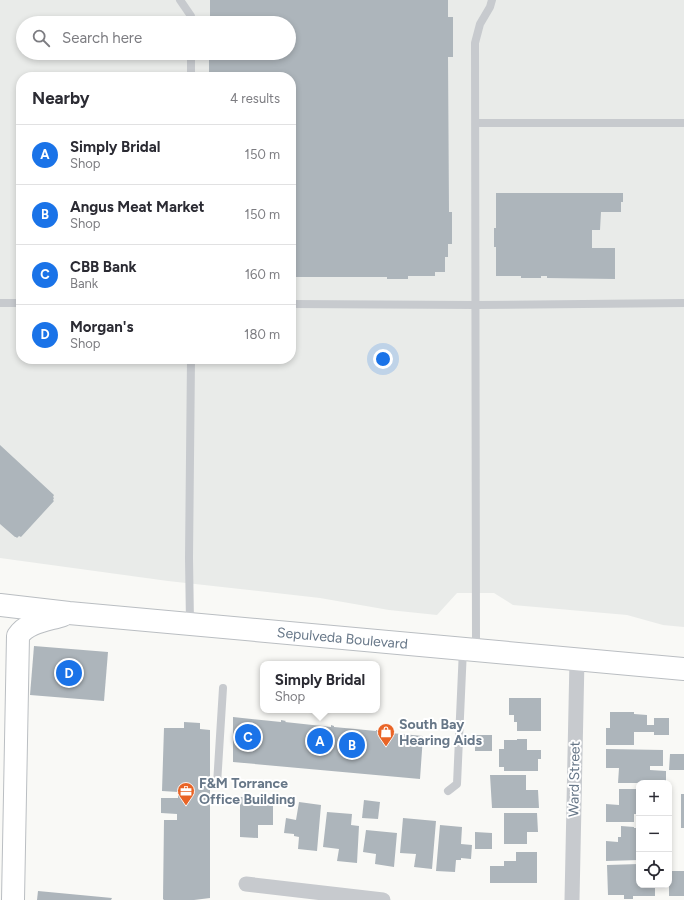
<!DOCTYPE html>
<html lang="en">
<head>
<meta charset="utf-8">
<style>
	:root { --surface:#fff; --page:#f7f7f7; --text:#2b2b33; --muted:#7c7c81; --line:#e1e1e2; --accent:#1a73e8 }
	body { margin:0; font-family:Figtree,sans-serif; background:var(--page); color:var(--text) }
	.controls { position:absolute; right:12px; bottom:12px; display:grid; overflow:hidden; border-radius:8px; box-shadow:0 2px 6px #0003 }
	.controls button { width:36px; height:36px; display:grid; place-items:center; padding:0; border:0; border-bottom:1px solid var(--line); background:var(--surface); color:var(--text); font:20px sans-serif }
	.you { position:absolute; left:383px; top:359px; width:14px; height:14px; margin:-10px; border:3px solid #fff; border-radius:50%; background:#1a73e8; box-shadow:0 0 0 6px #1a73e833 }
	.badge { display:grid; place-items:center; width:26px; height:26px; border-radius:50%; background:var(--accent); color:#fff; font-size:13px; font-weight:700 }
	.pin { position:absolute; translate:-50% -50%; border:2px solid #fff; box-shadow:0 1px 4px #0006 }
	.popup { position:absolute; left:260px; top:661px; width:120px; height:52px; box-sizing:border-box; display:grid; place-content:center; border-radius:8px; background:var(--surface); filter:drop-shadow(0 1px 3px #0005); font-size:13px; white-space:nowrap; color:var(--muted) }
	.popup b { font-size:15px; color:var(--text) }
	.popup::after { content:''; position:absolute; left:50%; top:100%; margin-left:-8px; border:8px solid transparent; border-top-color:var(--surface) }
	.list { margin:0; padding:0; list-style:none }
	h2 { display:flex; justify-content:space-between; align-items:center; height:52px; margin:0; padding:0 16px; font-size:17px }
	h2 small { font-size:13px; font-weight:400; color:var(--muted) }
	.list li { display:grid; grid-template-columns:26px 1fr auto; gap:12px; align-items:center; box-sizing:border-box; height:60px; padding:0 16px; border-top:1px solid var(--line) }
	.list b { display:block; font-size:15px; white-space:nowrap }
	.list p { margin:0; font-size:13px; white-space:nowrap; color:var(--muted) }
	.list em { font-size:13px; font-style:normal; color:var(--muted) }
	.icon { flex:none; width:22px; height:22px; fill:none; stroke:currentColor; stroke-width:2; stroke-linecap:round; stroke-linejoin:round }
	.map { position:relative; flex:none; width:684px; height:900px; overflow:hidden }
	.search { position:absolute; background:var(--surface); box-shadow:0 2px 6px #0003; left:16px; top:16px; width:280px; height:44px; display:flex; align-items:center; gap:10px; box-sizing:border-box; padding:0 14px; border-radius:22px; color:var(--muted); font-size:15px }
	.panel { position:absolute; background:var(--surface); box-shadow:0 2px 6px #0003; left:16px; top:72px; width:280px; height:292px; border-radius:16px }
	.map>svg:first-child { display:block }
	.built { fill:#e9ebe9; fill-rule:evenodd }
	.building { fill:#adb5bb }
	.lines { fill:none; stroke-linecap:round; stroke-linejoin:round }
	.primary-casing { stroke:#babec2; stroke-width:24 }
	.service { stroke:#c7cace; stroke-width:8 }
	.minor { stroke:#c7cace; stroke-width:15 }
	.primary { stroke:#fff; stroke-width:22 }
	.labels { text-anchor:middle; stroke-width:4; stroke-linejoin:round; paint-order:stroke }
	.street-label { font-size:14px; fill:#677788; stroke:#fff }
	.poi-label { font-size:14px; font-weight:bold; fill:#677788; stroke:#fff; text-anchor:start }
</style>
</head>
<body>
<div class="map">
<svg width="684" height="900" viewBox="0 0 684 900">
	<rect width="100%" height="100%" fill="#f9f9f6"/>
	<path class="built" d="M 0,0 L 684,0 L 684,627 L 663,625 L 627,615 L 513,605 L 494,593 L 457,593 L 437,615 L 389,610 L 320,598 L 168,581 L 0,558 ZM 23,23 L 289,23 L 289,53 L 23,53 ZM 21,77 L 291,77 L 291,359 L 21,359 Z"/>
	<g class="building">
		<polygon points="210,0 448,0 448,17 453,17 453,57 448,57 449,212 452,212 452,244 448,244 448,257 445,257 445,272 435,272 435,276 408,276 408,279 387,279 387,277 291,277 291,77 209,77 209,53 289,53 289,23 207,23 207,21 210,21"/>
		<polygon points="496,193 623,193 623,202 621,202 621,212 601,212 600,230 592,230 592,248 615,248 615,279 547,278 547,276 541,276 541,278 521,278 521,276 496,276 496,247 494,247 494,228 496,228"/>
		<polygon points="0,445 54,495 53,497 54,498 53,500 54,501 21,537 19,536 17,538 16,537 15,537 0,524"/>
		<polygon points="34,646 108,652 104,701 30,695"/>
		<polygon points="509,698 541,698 541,731 517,731 517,722 514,722 514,715 509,715"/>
		<polygon points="610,712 634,712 634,714 647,715 647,725 654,725 654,718 669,718 669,735 654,735 654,732 634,732 634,745 606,745 606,728 610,728"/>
		<polygon points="233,717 281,722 281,720 286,721 285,722 331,727 331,725 334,726 334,727 376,731 376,730 380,730 380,732 423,736 420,779 233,762"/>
		<polygon points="184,722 200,723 200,729 210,730 210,898 194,900 164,900 163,899 164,820 177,820 177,814 161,813 161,798 178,798 178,792 162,791 164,728 184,728"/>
		<rect x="475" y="735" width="17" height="16"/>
		<polygon points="517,739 527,739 527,750 541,750 541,759 538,759 538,771 504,771 504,767 499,767 499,749 504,749 504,740 517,740"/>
		<polygon points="606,749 663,750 663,766 650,766 650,770 666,771 666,783 618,783 619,768 606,768"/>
		<polygon points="670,754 684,754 684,770 669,770"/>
		<polygon points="490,775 526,775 526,790 538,790 539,808 492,808"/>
		<polygon points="619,789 639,789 639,814 634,814 634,822 606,822 606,804 619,805"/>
		<rect x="681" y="794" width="3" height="34"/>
		<polygon points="240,797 273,797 273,825 258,825 258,838 240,837"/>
		<polygon points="364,800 380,802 378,819 362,818"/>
		<polygon points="299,802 321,805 317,851 298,849 299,837 294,836 294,834 284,833 286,818 296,820"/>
		<polygon points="327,812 352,814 351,825 359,826 357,863 337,861 339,849 323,847"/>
		<polygon points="504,813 537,813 538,832 527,832 527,844 504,844"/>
		<polygon points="403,818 436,821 432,869 414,867 416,854 400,853"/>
		<polygon points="440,825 462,827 461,844 472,845 471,859 461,858 461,860 456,860 455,872 436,871"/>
		<polygon points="621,826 634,827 634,828 639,828 639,860 606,861 606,841 618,842 618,837 621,837"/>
		<polygon points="366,830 397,833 394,867 375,864 376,854 363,852"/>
		<polygon points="475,832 492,833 492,849 475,849"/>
		<polygon points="516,852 537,852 537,883 490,883 490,866 504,866 504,861 516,861"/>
		<polygon points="639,864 639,885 655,885 655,896 633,896 633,899 624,899 624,895 608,895 607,865"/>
		<polygon points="671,871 684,871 684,896 669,896 669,879 671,879"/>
		<polygon points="38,891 112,898 111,900 37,900"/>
	</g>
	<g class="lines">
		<defs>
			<g id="primary">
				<path id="s1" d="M 0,605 L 69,613 L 684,669"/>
				<path d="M 13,900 L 18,636 C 27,622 48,620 63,615"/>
			</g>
		</defs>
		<use href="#primary" class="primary-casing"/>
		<g class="service">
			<polyline points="180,0 191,16 191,23"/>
			<polyline points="191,53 191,77"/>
			<polyline points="476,123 684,123"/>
			<polyline points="0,303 21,303"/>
			<polyline points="291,304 476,305 684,303"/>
			<polyline points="190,623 189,558 191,359"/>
			<polyline points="476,649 475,43 480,24 490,7 492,0"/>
			<polyline points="217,784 223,688"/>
			<polyline points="448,791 457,784 463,649"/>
		</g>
		<g class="minor">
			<polyline points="246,884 383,900"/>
			<polyline points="572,900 577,659"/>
		</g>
		<use href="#primary" class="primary"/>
	</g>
	<defs>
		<symbol id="shop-pin" viewBox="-11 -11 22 30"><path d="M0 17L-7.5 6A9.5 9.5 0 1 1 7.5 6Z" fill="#e96426" stroke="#fff"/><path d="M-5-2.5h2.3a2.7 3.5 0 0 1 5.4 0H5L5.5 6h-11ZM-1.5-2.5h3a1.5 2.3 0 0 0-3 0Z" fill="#fff"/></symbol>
		<symbol id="office-pin" viewBox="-11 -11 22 30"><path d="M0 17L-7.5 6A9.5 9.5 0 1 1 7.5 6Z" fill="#e96426" stroke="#fff"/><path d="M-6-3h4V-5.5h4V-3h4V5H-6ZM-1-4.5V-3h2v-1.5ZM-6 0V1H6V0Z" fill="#fff"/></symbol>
	</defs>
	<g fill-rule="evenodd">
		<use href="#shop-pin" x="376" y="722" width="20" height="27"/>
		<use href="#office-pin" x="176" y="781" width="20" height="27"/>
	</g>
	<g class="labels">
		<g class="street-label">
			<text dy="5" stroke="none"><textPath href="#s1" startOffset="344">Sepulveda Boulevard</textPath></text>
			<text transform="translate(574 779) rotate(-89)" y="5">Ward Street</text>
		</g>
		<g class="poi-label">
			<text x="399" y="729">South Bay<tspan x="399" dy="16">Hearing Aids</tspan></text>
			<text x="199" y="788">F&amp;M Torrance<tspan x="199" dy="16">Office Building</tspan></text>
		</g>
	</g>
</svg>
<div class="controls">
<button>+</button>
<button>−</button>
<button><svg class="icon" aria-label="locate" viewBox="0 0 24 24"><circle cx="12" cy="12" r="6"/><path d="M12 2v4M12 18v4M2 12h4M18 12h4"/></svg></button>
</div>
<div class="you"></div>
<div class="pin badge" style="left:320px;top:741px">A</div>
<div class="popup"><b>Simply Bridal</b>Shop</div>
<div class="pin badge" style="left:352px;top:745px">B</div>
<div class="pin badge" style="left:248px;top:737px">C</div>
<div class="pin badge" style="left:69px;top:673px">D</div>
<div class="search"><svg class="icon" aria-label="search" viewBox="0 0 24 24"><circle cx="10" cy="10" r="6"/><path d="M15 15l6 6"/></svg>Search here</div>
<section class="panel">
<h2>Nearby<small>4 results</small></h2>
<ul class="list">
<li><span class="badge">A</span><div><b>Simply Bridal</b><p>Shop</p></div><em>150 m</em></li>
<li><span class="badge">B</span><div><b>Angus Meat Market</b><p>Shop</p></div><em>150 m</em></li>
<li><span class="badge">C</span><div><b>CBB Bank</b><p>Bank</p></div><em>160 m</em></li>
<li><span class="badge">D</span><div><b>Morgan's</b><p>Shop</p></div><em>180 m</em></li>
</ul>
</section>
</div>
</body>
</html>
